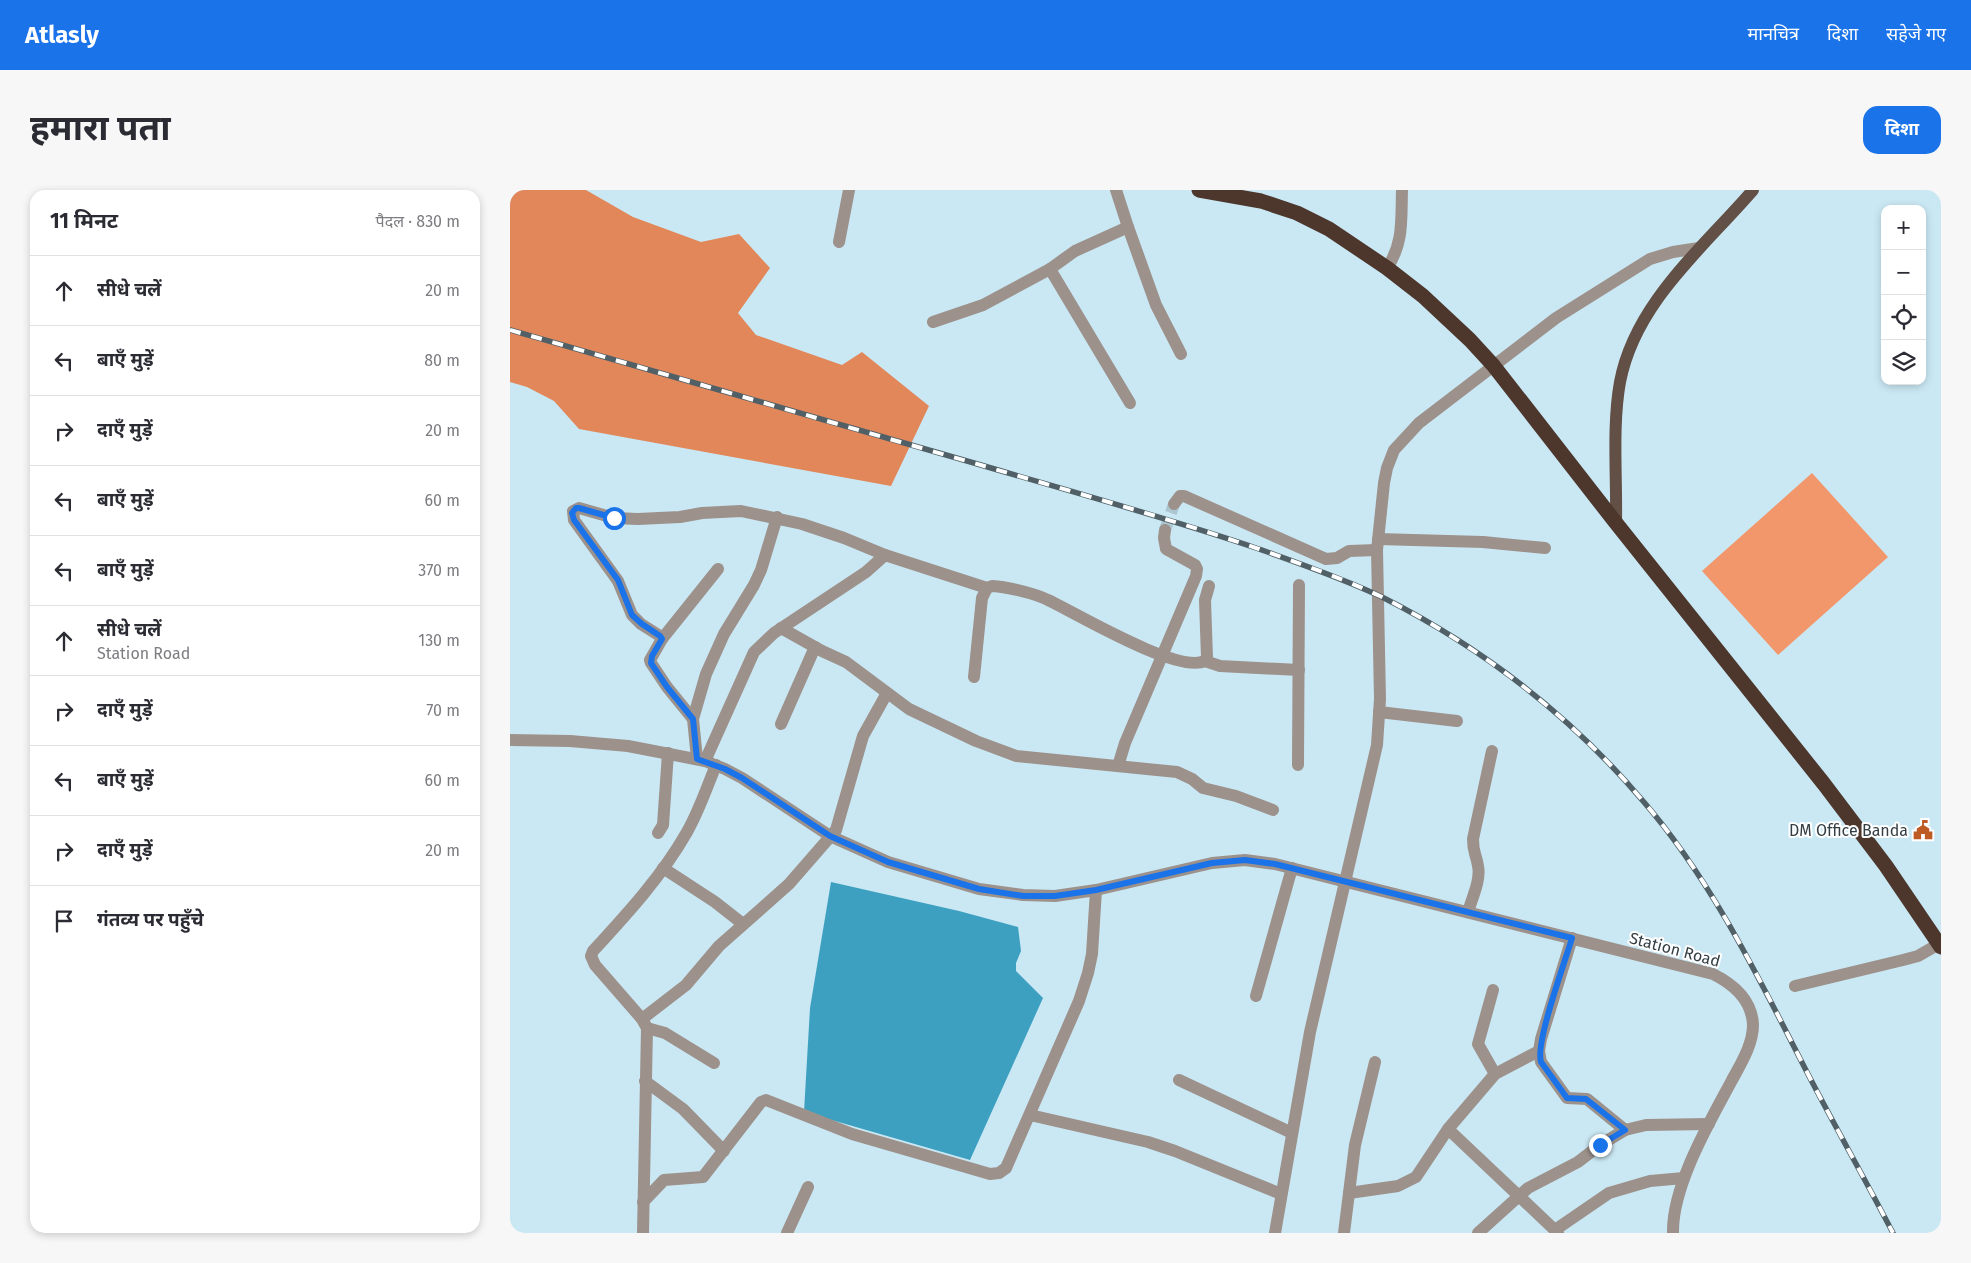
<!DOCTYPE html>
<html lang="hi">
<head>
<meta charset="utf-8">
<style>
	:root { --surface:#fff; --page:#f7f7f7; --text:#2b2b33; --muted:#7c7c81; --line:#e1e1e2; --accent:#1a73e8 }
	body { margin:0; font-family:"Fira Sans","Noto Sans Devanagari",sans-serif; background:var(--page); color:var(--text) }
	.controls { position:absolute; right:15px; top:15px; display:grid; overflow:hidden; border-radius:10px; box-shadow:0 2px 8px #0003 }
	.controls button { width:45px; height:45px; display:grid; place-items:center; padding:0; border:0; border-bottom:1px solid var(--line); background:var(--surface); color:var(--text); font:25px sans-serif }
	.stop { position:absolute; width:15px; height:15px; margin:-11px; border:4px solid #1a73e8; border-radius:50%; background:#fff }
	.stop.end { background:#1a73e8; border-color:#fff; box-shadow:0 1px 5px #0008 }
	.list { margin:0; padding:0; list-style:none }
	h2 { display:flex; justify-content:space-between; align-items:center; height:65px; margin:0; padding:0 20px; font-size:21px }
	h2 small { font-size:16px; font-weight:400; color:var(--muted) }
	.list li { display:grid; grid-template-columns:32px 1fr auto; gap:15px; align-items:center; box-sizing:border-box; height:70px; padding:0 20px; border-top:1px solid var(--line) }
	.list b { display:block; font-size:19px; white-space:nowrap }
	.list p { margin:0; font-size:16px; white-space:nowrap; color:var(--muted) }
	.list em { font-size:16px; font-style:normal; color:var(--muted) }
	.icon { flex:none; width:28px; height:28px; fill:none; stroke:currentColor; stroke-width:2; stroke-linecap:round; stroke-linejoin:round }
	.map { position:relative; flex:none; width:1431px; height:1043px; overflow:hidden; border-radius:15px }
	header { display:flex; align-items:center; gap:30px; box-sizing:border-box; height:70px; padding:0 25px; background:var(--accent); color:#fff }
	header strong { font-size:24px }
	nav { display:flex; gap:28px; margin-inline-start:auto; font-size:18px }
	.intro { display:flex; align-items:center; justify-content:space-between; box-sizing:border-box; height:120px; padding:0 30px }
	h1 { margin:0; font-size:35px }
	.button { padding:12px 22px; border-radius:15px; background:var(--accent); color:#fff; font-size:18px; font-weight:700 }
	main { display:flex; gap:30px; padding:0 30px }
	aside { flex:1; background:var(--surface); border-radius:15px; box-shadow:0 2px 8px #0003 }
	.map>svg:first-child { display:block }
	.green { fill:#f2976c }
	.forest { fill:#e2875a }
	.water { fill:#3da0c0 }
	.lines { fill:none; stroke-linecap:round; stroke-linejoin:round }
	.minor-tunnel { stroke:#acc6d1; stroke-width:12; stroke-dasharray:12 6; stroke-linecap:butt }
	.minor { stroke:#9d918b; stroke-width:12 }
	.major { stroke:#624f45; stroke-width:12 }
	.highway { stroke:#4d372d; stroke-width:15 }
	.rail-casing { stroke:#506066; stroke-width:5.5 }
	.rail { stroke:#fff; stroke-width:4; stroke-dasharray:11; stroke-linecap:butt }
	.route { stroke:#1a73e8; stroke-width:6 }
	.labels { text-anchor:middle; stroke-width:4; stroke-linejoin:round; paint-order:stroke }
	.poi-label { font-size:16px; fill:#333f44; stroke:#fff; text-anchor:end }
	.street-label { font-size:16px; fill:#333f44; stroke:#fff }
</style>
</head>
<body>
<header>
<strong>Atlasly</strong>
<nav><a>मानचित्र</a><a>दिशा</a><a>सहेजे गए</a></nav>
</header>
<div class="intro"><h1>हमारा पता</h1><a class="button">दिशा</a></div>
<main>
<aside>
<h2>11 मिनट<small>पैदल · 830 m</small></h2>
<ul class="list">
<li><svg class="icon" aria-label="ahead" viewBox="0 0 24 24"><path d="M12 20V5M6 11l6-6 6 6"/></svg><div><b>सीधे चलें</b></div><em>20 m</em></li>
<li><svg class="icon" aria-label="left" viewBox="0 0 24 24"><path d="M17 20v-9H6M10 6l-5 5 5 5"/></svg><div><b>बाएँ मुड़ें</b></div><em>80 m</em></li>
<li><svg class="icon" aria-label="right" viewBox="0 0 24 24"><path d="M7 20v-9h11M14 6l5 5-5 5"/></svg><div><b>दाएँ मुड़ें</b></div><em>20 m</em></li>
<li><svg class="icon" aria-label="left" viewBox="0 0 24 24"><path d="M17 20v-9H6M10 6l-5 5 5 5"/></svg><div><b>बाएँ मुड़ें</b></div><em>60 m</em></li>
<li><svg class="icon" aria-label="left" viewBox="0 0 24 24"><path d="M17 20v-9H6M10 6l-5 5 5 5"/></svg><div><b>बाएँ मुड़ें</b></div><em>370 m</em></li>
<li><svg class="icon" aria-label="ahead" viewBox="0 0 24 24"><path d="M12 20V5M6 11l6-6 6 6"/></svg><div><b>सीधे चलें</b><p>Station Road</p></div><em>130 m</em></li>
<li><svg class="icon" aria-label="right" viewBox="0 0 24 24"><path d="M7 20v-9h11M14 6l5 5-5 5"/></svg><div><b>दाएँ मुड़ें</b></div><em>70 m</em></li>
<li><svg class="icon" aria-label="left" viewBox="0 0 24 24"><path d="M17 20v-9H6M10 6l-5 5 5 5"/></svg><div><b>बाएँ मुड़ें</b></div><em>60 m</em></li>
<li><svg class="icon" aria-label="right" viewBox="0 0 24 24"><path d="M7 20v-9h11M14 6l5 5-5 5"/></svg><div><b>दाएँ मुड़ें</b></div><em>20 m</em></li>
<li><svg class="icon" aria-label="arrive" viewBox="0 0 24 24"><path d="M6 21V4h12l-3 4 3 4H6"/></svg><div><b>गंतव्य पर पहुँचे</b></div></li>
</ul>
</aside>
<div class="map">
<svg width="1431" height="1043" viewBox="0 0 1431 1043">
	<rect width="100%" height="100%" fill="#cae8f4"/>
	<polygon class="green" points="1302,283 1378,367 1268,465 1192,381"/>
	<polygon class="forest" points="0,0 76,0 123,27 191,52 229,44 260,78 228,123 246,145 332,175 352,162 419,216 381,296 69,239 44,211 17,197 0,192"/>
	<polygon class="water" points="321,692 449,721 508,737 511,761 506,773 506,781 533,808 460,970 294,922 300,818"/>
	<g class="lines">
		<polyline class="minor-tunnel" points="655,340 664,314"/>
		<g class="minor">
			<polyline points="606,0 618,37 646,115 671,164"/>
			<polyline points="329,52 339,0"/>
			<path d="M 877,78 C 894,53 891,29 892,0"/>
			<polyline points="540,79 620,213"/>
			<polyline points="423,132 473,115 540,79 565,61 618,37"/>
			<polyline points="664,314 670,306 674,306 816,369 827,368 839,361 867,360"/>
			<polyline points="868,349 973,352 1035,358"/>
			<polyline points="375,365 477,398"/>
			<polyline points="271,438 312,461 336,472 399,519 466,551 506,566 667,582 682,589 693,598 726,606 763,620"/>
			<polyline points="152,449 208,379"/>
			<polyline points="695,471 710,476 789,480"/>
			<path d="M 464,487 L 472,408 L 477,398 L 482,396 C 497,397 524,403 538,410 C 566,423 667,484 695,471 L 697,468 L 695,410 L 699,396"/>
			<polyline points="869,522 947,531"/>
			<polyline points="183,529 157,497 141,473 140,470 152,449 150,446 131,434 122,425 108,391 64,330 63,321 69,318 104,328 128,329 170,327 192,323 231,321 292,334 334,348 375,365 356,382 264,443 244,462 195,571"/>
			<polyline points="271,534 305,457"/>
			<path d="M 0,550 L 60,551 L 118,556 L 195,571 L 215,579 L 232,588 L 320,646 L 378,672 L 469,699 L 513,705 L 545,706 L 586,700 L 702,673 L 735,670 L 765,674 L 1203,784 C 1223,794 1242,810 1243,835 C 1243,855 1230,875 1221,892 C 1199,933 1162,996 1163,1043"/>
			<polyline points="187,569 183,529 196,484 214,444 244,395 251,380 267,327"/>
			<polyline points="788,575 789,395"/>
			<polyline points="608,576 615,553 686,386 687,379 685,375 656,359 654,348 655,340"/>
			<polyline points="148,643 153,635 158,563"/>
			<polyline points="153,678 205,712 233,734"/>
			<path d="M 958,722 C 962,708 971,690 968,676 C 966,663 963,664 963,649 L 982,561"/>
			<polyline points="1062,748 1031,849 1029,861 1031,872 1057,908 1077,909 1115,940"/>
			<polyline points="1285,796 1393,770 1408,766 1429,754"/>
			<polyline points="983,800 968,854 985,884"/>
			<polyline points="746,806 782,678"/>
			<polyline points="132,829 176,795 209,756 279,694 326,640 353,546 377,503"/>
			<polyline points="137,838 155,843 204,873"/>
			<polyline points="669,890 782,943"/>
			<polyline points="135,891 173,919 214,961"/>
			<polyline points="520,925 638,952 665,961 771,1004"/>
			<polyline points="938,939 1048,1043"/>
			<polyline points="839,1003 888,996 906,987 938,939 985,884 1029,861"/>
			<polyline points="133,1012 154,990 193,987 251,912 256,910 342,944 480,984 489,983 496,978 569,811 578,783 582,764 586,700"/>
			<polyline points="1045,1040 1099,1003 1140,991 1174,988"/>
			<path d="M 133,1043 L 137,838 L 132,829 L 85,775 L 81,766 L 83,761 C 117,724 152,686 177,642 C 189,621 197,597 206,575"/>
			<polyline points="277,1043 298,997"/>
			<polyline points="765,1043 800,842 867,555 870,509 867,360 874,293 877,278 884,260 909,233 1046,128 1140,69 1163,62 1189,58"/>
			<polyline points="834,1043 845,955 865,872"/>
			<polyline points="968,1043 1018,998 1068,972 1090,955 1115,940 1136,935 1199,934"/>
		</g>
		<path class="major" d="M 1106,333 C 1107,288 1102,236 1110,192 C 1125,113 1193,58 1243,0"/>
		<polyline class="highway" points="689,0 751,11 787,23 819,39 877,78 913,106 960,150 983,175 1106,333 1314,594 1376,676 1431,757"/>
		<defs>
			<path id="rail" d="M 0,140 C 155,184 309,229 464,273 C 559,301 655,327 749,359 C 791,374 832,388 872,407 C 971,457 1061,526 1133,611 C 1204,693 1251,793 1300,888 C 1327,940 1356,991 1383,1043"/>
		</defs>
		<use href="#rail" class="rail-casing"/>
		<use href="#rail" class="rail"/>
	</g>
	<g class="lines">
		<path class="route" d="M 104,328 L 69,318 L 66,318 L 62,323 L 64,330 L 108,390 L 122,425 L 132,434 L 150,446 L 152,449 L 142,466 L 141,473 L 157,497 L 183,529 L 187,569 L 215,579 L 232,588 L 320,646 L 378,672 L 469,699 L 513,706 L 545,706 L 586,700 L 702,673 L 735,670 L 765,674 L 1062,748 C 1055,772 1025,853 1031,872 L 1057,908 L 1076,909 L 1115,940 L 1090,955"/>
	</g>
	<defs>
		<symbol id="civic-bare" viewBox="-9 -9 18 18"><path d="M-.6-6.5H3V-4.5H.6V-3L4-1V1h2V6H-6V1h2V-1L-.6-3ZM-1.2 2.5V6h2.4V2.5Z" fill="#be5a24" stroke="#fff" stroke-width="2.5" paint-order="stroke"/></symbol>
	</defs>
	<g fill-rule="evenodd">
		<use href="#civic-bare" x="1399" y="626" width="28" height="28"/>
	</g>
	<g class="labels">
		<g class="poi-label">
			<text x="1398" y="646">DM Office Banda</text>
		</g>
		<g class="street-label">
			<text transform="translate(1165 759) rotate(15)" y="6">Station Road</text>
		</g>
	</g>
</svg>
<div class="controls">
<button>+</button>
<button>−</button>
<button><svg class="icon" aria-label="locate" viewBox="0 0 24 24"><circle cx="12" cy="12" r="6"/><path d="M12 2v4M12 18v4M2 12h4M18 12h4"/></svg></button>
<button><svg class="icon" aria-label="layers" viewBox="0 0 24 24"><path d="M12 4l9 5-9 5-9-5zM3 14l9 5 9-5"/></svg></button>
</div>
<div class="stop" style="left:104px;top:328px"></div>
<div class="stop end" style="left:1090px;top:955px"></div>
</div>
</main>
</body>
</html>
